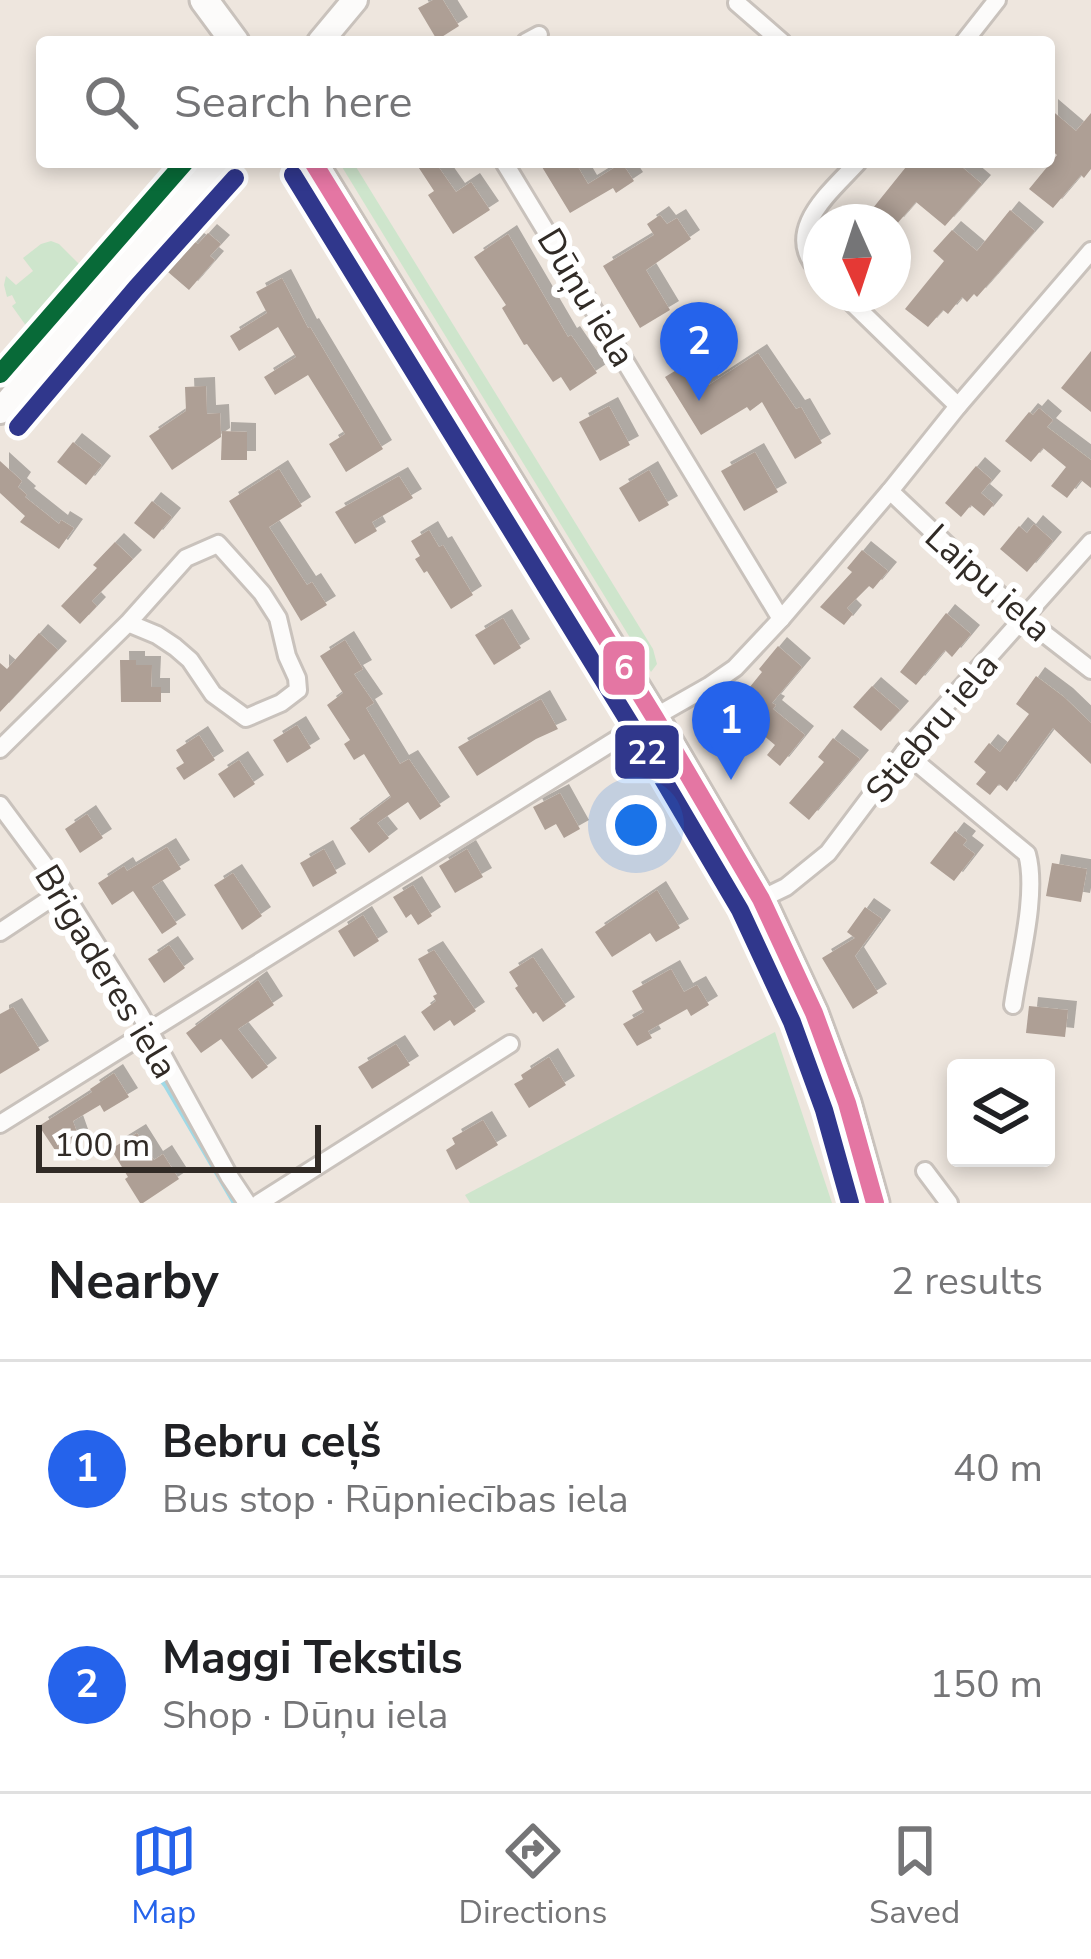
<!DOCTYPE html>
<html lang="en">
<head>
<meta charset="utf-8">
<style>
	:root { --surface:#fff; --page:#f6f6f6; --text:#202124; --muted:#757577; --line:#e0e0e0; --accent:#2563eb }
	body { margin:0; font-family:"Nunito Sans",sans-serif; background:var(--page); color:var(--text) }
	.controls { position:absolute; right:36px; bottom:36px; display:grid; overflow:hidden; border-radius:12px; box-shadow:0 6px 18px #0003 }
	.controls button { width:108px; height:108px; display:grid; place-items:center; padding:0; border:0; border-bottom:3px solid var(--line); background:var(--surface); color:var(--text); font:60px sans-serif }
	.compass { position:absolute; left:803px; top:204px; width:108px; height:108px; border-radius:50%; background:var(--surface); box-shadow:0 6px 18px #0003; rotate:177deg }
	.scale { position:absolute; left:36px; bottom:30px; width:285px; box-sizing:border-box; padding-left:12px; border:6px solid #312b26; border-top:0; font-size:33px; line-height:42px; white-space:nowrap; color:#312b26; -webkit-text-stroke:9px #fff; paint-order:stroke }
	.you { position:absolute; left:636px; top:825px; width:42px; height:42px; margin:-30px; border:9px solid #fff; border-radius:50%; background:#1a73e8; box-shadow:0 0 0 18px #1a73e833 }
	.badge { display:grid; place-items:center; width:78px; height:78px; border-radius:50%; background:var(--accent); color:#fff; font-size:39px; font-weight:700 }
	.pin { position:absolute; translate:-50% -99px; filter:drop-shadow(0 3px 6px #0008) }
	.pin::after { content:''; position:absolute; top:63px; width:42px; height:36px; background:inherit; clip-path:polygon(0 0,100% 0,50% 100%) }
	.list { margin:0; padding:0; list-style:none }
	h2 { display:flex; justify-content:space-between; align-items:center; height:156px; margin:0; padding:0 48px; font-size:51px }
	h2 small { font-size:39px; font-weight:400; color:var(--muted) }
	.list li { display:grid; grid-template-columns:78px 1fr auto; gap:36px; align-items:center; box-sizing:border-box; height:216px; padding:0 48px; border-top:3px solid var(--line) }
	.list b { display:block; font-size:45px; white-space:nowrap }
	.list p { margin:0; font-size:39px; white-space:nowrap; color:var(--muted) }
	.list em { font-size:39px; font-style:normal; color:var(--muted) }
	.icon { flex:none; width:66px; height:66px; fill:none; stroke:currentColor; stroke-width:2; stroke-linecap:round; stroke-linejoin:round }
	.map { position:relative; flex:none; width:1091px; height:1203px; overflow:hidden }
	.search { position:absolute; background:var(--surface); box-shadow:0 6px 18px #0003; left:36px; right:36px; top:36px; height:132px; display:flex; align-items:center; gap:30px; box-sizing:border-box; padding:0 42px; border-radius:12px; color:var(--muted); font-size:45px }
	.sheet { height:588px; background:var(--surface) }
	nav { display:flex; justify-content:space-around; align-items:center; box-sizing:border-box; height:168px; border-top:3px solid var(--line); background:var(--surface); font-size:33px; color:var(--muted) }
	nav a { display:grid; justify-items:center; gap:6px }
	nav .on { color:var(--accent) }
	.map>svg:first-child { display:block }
	.green { fill:#cee5cc }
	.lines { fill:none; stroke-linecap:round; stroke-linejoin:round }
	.stream { stroke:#a0d9e6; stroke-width:6 }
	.building { fill:#ae9f95; filter:url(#shadow) }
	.street-casing { stroke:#c9c2bc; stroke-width:22 }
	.secondary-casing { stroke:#c9c2bc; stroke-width:30 }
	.primary-casing { stroke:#c9c2bc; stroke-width:33 }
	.street { stroke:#fcfbfa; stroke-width:16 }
	.secondary { stroke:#fcfbfa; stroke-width:24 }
	.primary { stroke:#fcfbfa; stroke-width:27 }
	.bus-1-casing { stroke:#fff; stroke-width:27 }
	.bus-2-casing { stroke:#fff; stroke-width:27 }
	.bus-3-casing { stroke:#fff; stroke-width:27 }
	.bus-1 { stroke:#e476a3; stroke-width:18 }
	.bus-2 { stroke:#30378c; stroke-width:18 }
	.bus-3 { stroke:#086a38; stroke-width:18 }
	.labels { text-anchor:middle; stroke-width:12; stroke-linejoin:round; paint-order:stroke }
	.street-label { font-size:36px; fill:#312b26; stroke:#fff }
	.line-badge { stroke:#fff; stroke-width:4.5 }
	.badge-label { font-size:33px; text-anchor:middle; font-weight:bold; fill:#fff }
</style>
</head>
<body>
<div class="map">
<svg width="1091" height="1203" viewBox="0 0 1091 1203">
	<defs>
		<filter id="shadow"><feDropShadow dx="9" dy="-9" stdDeviation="0" flood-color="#0004"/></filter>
	</defs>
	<rect width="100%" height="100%" fill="#eee6de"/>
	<g class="green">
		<polygon points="339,162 353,162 653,649 657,664 651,672"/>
		<polygon points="51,241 59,244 87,272 34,337 12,306 16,303 12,295 7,297 4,285 6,276 16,285 33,271 23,258 41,244"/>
		<polygon points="775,1032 832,1203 470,1203 465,1195"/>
	</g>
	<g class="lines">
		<g class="stream">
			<polyline points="790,1020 816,1077 853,1203"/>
			<polyline points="136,1049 166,1085 235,1203"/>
		</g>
	</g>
	<g class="building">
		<polygon points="433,0 443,0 459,26 437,40 418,8"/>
		<polygon points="1049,108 1076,131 1091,113 1091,169 1084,178 1081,175 1053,208 1029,189 1057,155 1049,148"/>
		<polygon points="415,162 435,162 456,192 471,182 490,210 453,234 428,195 434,191"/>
		<polygon points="539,162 575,162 588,184 622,163 634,181 616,193 613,188 570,213"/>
		<polygon points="910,162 956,162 982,184 945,226 916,202 895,226 873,208"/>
		<polygon points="1010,210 1035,231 977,297 974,294 967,302 962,297 948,314 943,310 928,327 905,309 944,261 933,251 952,230 977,251"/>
		<polygon points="660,215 667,224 677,218 691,239 646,270 670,310 640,328 603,266 654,235 647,224"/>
		<polygon points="208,233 221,244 210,256 215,260 189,290 168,272 195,242 198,244"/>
		<polygon points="508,234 568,337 571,335 597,373 570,391 561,377 553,382 527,344 524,345 502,308 506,305 474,257"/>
		<polygon points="282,278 308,328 310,327 383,449 346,472 329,444 345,434 308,375 275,395 264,377 296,357 278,327 239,351 230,336 267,313 256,292"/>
		<polygon points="1091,351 1091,412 1061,388"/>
		<polygon points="758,353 796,409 801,407 822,443 795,459 762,402 750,411 747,407 701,435 665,377 693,360 709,385"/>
		<polygon points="206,386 207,414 220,413 221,437 172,470 149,436 186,411 185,387"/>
		<polygon points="609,406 630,445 600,461 579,422"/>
		<polygon points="1039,408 1053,420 1047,427 1091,460 1091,488 1081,480 1067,498 1051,486 1066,467 1043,448 1031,462 1005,441 1029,412 1033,415"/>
		<polygon points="222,431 247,432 247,460 221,460"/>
		<polygon points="73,442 102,465 86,485 57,462"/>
		<polygon points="755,452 778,492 744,511 721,471"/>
		<polygon points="0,461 22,481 18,487 27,495 25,497 59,524 61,520 74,528 59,549 20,522 25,516 0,493"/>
		<polygon points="976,466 992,480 981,493 994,504 984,516 971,505 961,517 945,503"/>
		<polygon points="279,469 302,506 269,527 307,585 312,582 327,605 301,621 229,501"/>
		<polygon points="649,470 669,505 639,522 619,488"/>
		<polygon points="399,476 413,498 372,522 377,531 355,544 335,512"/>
		<polygon points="152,501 172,517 154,539 134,523"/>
		<polygon points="1034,524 1053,541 1027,572 1000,549 1019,526 1027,533"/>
		<polygon points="429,530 439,547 443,545 473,595 451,609 427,571 424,573 415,559 420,556 411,541"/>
		<polygon points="115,542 133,559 92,601 97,606 80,624 61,606 97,568 93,565"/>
		<polygon points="862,550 888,571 873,589 869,586 847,608 853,614 844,625 820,607 852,572 847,568"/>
		<polygon points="946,613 971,634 952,657 945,650 916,685 900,672"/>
		<polygon points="503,618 521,648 494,665 475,635"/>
		<polygon points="39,633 58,650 0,712 0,663 7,669"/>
		<polygon points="345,640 363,669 354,674 374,703 366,708 400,764 409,759 441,806 420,820 408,802 377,823 389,838 369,853 350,828 391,797 364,754 354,760 344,744 350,740 327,705 343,693 320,656"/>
		<polygon points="778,646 802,667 772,703 776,705 773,709 805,735 780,766 767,755 775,745 732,709 762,672 759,669"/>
		<polygon points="120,660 136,660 136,665 152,665 151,687 161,687 161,702 121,702"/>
		<polygon points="1036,676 1064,697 1091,723 1091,764 1053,728 1007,791 999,784 990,795 976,784 986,772 974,762 989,743 1000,752 1029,714 1016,704"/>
		<polygon points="872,686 900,710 881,731 853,707"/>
		<polygon points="541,699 558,729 536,739 477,776 458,747"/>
		<polygon points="297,725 311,748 287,763 273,740"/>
		<polygon points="199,735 215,760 184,780 176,768 184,763 176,750"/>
		<polygon points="833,738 860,759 809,820 789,803 824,762 818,757"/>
		<polygon points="239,760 255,784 234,798 218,774"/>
		<polygon points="560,793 580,829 564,838 556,824 545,830 533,807"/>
		<polygon points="87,814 103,838 80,853 65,829"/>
		<polygon points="955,831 967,840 963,845 975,854 954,881 930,863"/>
		<polygon points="167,847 181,869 152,887 177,924 162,934 133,891 112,905 98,883 124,866 127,871"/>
		<polygon points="324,849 337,873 313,887 300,863"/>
		<polygon points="467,849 483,877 455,893 439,866"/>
		<polygon points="1052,863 1087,869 1081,902 1046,896"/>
		<polygon points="233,873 262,916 242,930 214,885"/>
		<polygon points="413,885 432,916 418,925 411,914 406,918 393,897"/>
		<polygon points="657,890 680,928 656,942 650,933 612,957 595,932"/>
		<polygon points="865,907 882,919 855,956 878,993 853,1009 822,958 855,938 847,932"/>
		<polygon points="363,915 379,941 354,957 338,931"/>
		<polygon points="169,945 185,968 164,983 148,959"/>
		<polygon points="434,950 476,1011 454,1026 450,1020 434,1031 421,1012 436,1001 433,996 437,994 418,959"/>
		<polygon points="533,957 566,1006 543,1022 536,1012 533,1014 515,988 518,986 509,972"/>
		<polygon points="671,969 684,992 697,985 709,1005 691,1016 687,1009 648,1031 652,1038 637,1046 623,1024 644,1012 632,991"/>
		<polygon points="258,980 274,1005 238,1029 268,1067 252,1079 221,1039 201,1053 186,1033"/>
		<polygon points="1029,1006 1068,1010 1065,1037 1026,1033"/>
		<polygon points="13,1007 40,1050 0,1074 0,1014"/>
		<polygon points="396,1044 410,1065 372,1089 358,1067"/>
		<polygon points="549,1057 566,1085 529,1108 514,1084 523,1079 521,1075"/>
		<polygon points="114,1073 129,1097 104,1112 100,1105 73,1121 79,1138 57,1153 39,1126 92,1092 90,1089"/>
		<polygon points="483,1120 498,1145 456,1170 446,1150 455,1144 452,1138"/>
		<polygon points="137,1133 154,1160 163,1154 179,1179 143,1203 140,1203 125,1179 128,1177 111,1149"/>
	</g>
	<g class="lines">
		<defs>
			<g id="street">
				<polyline points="737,3 782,42"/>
				<polyline points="526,42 539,35"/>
				<polyline points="964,42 997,0"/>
				<polyline points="504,162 781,619"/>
				<path d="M 821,273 C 779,232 831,192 858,162"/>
				<polyline points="843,294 958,406"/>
				<polyline points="890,491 1024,618 1091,670"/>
				<polyline points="0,749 128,623 186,558 218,544 262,593 278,618 287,656 297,678 298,690 281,703 246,718 213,694 190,660 175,647 157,635 128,623"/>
				<path d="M 904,752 L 1027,854 C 1038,894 1019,963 1013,1005"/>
				<polyline points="0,805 57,882 140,1014 229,1176 247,1203"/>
				<polyline points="761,899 786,887 828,853 904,752 1091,542"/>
				<polyline points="0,932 62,891"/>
				<polyline points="0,1124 630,731 709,686 735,668 781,619 890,491 958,406 1091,251"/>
				<polyline points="925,1171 949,1203"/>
				<polyline points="259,1203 510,1044"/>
			</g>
			<g id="secondary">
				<polyline points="320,42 355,0"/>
				<polyline points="0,411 118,272 217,162"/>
			</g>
			<g id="primary">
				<polyline points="204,0 235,42"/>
				<polyline points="313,162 655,718 761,899 814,1013 847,1103 875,1203"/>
			</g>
		</defs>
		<use href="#street" class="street-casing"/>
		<use href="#secondary" class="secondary-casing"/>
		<use href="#primary" class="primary-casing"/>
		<use href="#street" class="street"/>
		<use href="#secondary" class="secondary"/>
		<use href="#primary" class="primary"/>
		<defs>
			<polyline id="bus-1" points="313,162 655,718 761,899 814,1013 847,1103 875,1203"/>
			<g id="bus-2">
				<polyline points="293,175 634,730 740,910 792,1022 824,1110 850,1203"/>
				<polyline points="18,427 136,288 235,178"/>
			</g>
			<polyline id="bus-3" points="0,374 185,162"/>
		</defs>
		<use href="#bus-1" class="bus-1-casing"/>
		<use href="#bus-2" class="bus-2-casing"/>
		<use href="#bus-3" class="bus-3-casing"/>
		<use href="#bus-1" class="bus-1"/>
		<use href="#bus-2" class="bus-2"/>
		<use href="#bus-3" class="bus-3"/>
	</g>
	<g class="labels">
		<g class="street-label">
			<text transform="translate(587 297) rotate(59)" y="13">Dūņu iela</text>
			<text transform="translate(989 582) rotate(42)" y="13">Laipu iela</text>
			<text transform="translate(931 727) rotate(-50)" y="13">Stiebru iela</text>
			<text transform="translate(107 971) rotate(59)" y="13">Brigaderes iela</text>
		</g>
	</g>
	<g class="line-badge">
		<rect x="601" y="639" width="46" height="58" rx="12" fill="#e476a3"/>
		<rect x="613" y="723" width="68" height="58" rx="12" fill="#30378c"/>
	</g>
	<g class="badge-label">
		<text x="624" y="679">6</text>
		<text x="647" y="764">22</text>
	</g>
</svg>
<div class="controls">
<button><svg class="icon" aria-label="layers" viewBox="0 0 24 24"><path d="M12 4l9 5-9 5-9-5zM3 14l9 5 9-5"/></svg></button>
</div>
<svg class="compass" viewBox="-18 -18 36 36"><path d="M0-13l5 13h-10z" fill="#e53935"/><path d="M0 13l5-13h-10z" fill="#757577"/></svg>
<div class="scale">100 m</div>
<div class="you"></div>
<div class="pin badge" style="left:731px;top:780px">1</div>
<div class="pin badge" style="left:699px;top:401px">2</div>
<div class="search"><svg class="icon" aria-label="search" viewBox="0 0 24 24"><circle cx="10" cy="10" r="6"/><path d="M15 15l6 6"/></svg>Search here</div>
</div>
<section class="sheet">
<h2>Nearby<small>2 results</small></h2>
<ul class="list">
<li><span class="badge">1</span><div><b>Bebru ceļš</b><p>Bus stop · Rūpniecības iela</p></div><em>40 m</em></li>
<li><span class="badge">2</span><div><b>Maggi Tekstils</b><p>Shop · Dūņu iela</p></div><em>150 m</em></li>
</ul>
</section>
<nav>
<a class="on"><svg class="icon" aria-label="map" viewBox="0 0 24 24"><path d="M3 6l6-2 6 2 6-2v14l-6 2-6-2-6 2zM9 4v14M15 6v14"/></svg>Map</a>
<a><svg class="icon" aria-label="directions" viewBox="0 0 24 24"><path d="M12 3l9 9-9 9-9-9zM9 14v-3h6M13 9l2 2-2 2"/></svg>Directions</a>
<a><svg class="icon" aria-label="saved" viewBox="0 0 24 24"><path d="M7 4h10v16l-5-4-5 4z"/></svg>Saved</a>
</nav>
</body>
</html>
